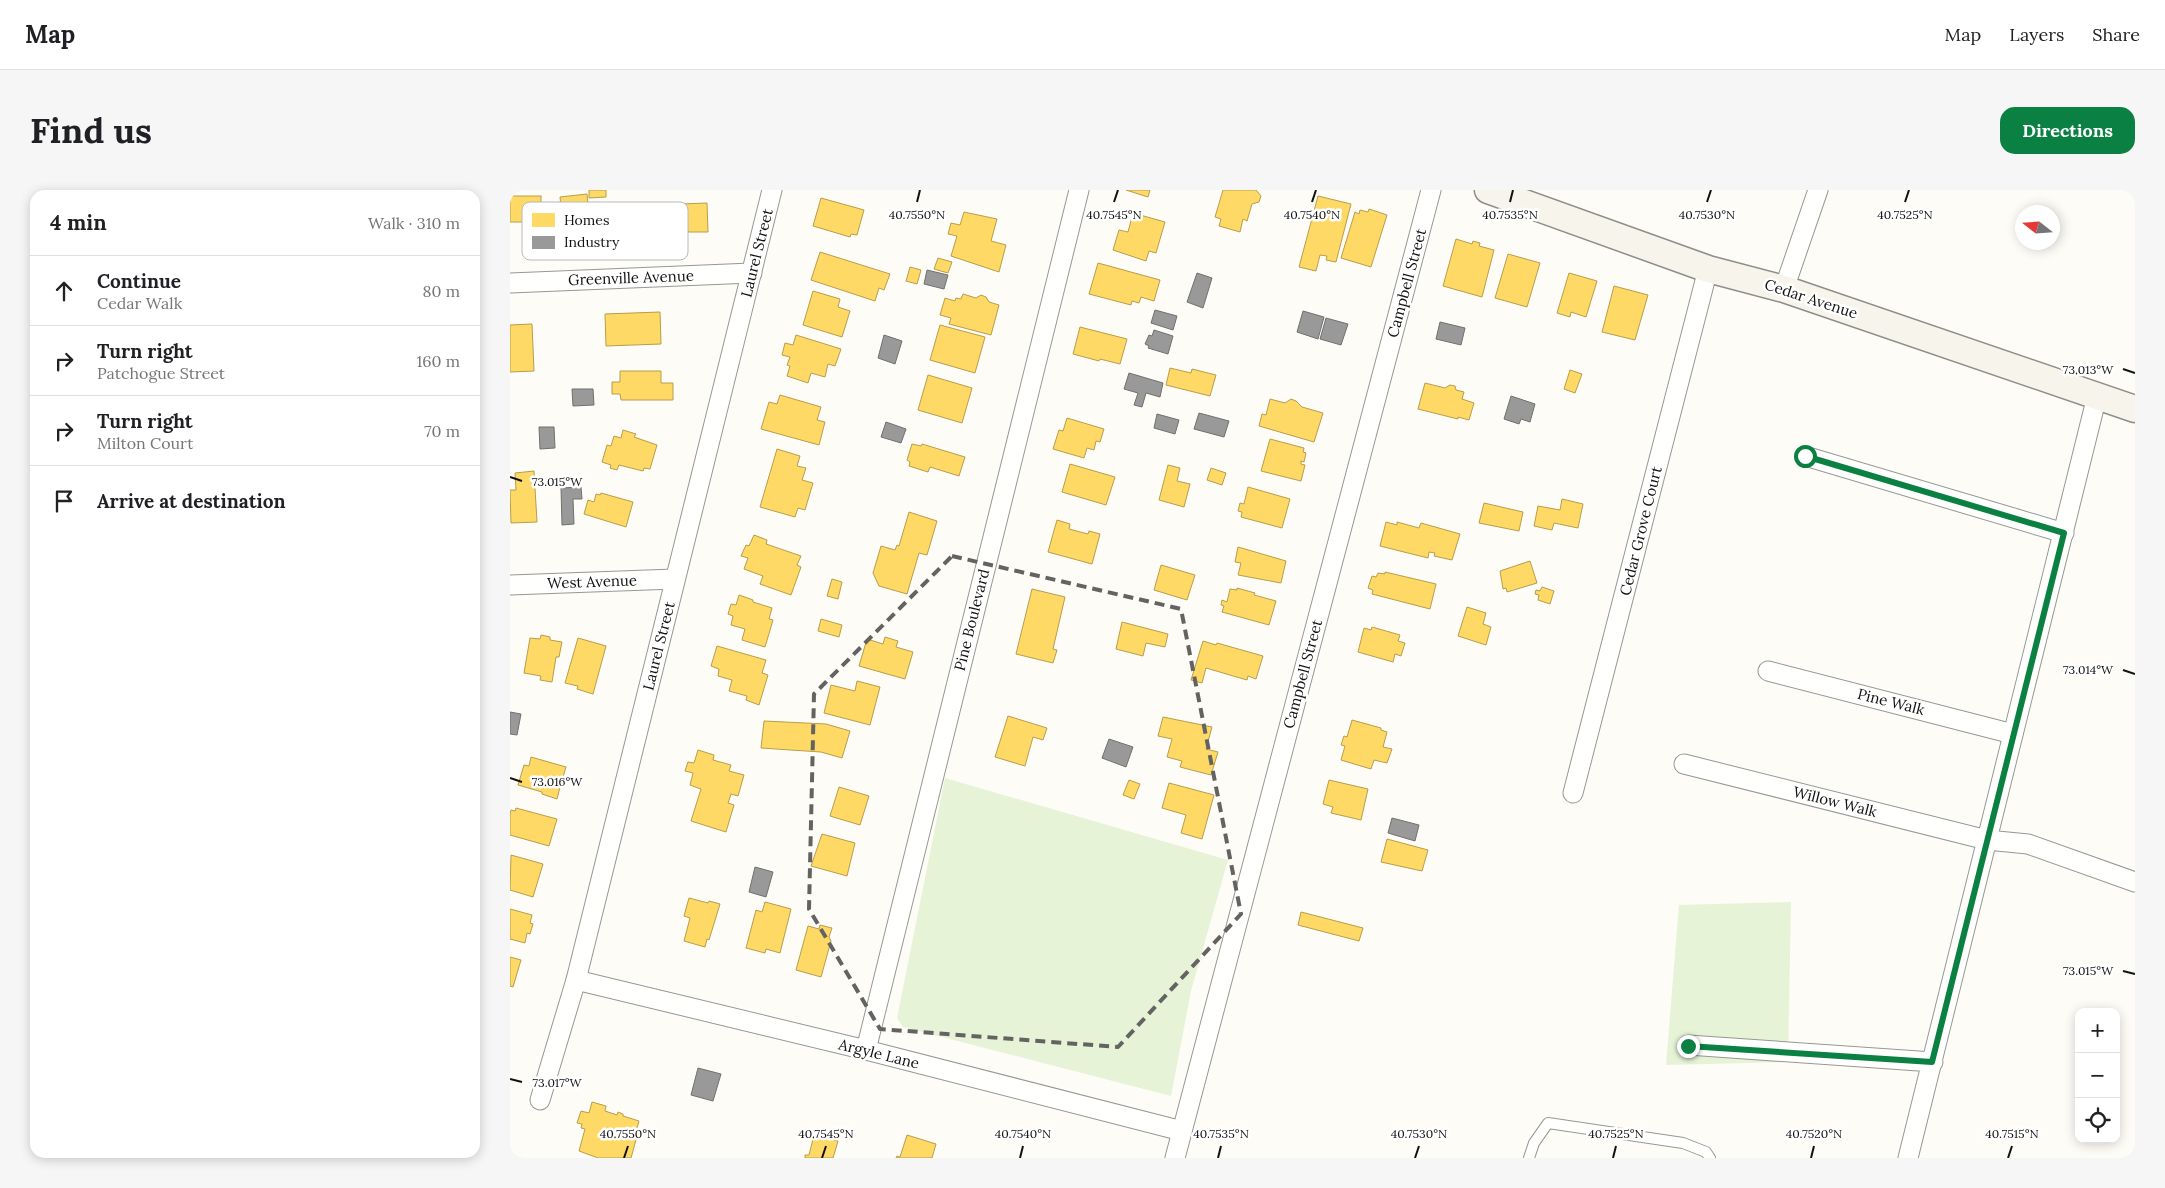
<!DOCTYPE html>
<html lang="en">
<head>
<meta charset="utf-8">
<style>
	:root { --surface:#fff; --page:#f6f6f6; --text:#202124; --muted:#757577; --line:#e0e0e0; --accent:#0b8043 }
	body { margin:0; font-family:Lora,serif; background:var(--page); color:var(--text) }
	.controls { position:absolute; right:15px; bottom:15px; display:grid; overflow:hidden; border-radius:10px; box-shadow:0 2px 12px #0003 }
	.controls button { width:45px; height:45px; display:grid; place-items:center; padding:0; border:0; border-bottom:1px solid var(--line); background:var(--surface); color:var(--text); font:25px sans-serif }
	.compass { position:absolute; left:1505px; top:15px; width:45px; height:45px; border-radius:50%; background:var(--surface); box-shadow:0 2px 12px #0003; rotate:287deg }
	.stop { position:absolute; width:15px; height:15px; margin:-11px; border:4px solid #0b8043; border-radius:50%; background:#fff }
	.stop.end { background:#0b8043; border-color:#fff; box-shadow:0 1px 5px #0008 }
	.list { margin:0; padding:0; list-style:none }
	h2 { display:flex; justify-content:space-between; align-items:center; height:65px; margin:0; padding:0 20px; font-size:21px }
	h2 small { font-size:16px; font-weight:400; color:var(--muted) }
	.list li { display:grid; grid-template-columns:32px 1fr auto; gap:15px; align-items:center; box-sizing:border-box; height:70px; padding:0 20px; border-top:1px solid var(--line) }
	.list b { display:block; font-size:19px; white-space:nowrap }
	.list p { margin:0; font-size:16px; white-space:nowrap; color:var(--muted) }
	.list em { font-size:16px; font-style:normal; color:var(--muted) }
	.icon { flex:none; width:28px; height:28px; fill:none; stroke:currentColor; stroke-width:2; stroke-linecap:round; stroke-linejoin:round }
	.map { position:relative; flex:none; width:1625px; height:968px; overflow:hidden; border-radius:15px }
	header { display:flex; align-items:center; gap:30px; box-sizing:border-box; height:70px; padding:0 25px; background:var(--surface); border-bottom:1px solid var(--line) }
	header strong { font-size:24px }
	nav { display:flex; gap:28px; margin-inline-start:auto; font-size:18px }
	.intro { display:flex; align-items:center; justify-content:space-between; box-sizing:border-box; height:120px; padding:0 30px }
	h1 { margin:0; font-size:35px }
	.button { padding:12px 22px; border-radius:15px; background:var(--accent); color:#fff; font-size:18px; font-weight:700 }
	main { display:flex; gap:30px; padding:0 30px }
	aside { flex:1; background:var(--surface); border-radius:15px; box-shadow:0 2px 12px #0003 }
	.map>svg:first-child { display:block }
	.green { fill:#e7f3d7 }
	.homes { fill:#ffd966; stroke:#b89d4c }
	.industry { fill:#999; stroke:#707070 }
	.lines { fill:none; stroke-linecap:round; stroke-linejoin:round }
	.lane-casing { stroke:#979795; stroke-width:12 }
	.street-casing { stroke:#979795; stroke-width:21 }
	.secondary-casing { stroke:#8e8d8b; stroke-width:29 }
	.lane { stroke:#fffffe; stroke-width:10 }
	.street { stroke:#fffffe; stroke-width:19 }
	.secondary { stroke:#f6f4eb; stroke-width:26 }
	.route { stroke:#0b8043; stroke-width:6 }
	.marked { fill:none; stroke:#646362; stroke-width:4; stroke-dasharray:10 6; stroke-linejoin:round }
	.ticks { fill:none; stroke:#111; stroke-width:2 }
	.labels { text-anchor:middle; stroke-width:5; stroke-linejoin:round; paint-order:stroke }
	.street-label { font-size:15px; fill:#111; stroke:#fff }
	.key { fill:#fff; stroke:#b8b8b8; stroke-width:1 }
	.key-label { font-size:14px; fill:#111 }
	.ticks-label { font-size:12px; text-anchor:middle; fill:#111; stroke:#fff; stroke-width:5; stroke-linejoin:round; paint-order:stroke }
</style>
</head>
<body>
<header>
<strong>Map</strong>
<nav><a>Map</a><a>Layers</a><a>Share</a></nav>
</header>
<div class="intro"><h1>Find us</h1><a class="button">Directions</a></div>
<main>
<aside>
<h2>4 min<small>Walk · 310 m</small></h2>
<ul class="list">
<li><svg class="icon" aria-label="ahead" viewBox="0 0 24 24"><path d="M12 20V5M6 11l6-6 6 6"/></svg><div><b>Continue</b><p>Cedar Walk</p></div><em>80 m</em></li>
<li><svg class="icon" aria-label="right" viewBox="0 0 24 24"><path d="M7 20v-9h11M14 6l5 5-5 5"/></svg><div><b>Turn right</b><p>Patchogue Street</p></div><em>160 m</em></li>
<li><svg class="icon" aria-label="right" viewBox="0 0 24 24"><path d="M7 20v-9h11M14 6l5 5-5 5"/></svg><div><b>Turn right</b><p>Milton Court</p></div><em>70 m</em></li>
<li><svg class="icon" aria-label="arrive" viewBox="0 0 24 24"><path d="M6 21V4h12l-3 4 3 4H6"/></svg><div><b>Arrive at destination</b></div></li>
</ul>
</aside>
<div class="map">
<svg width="1625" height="968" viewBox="0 0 1625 968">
	<rect width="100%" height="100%" fill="#fdfcf7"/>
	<g class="green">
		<polygon points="435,588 718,670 681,801 661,906 393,837 387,828"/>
		<polygon points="1281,712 1278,872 1156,875 1169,715"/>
	</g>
	<g class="homes">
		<polygon points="79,0 96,0 96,7 79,8"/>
		<polygon points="616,0 640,0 638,7"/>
		<polygon points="713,0 746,0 751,6 749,12 742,14 737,31 733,29 730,42 709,36 711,29 705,27"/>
		<polygon points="77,4 80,33 53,36 50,7"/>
		<rect x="0" y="6" width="31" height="26"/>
		<polygon points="808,6 841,14 826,72 816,70 817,66 810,65 806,81 789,77"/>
		<polygon points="311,8 354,20 347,45 341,44 340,47 303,36"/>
		<polygon points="197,13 198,42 178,42 178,40 146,41 145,15"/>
		<polygon points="859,19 877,25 861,77 831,68 845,22 849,24 850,20 858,22"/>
		<polygon points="454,22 487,29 481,51 496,55 489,82 441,66 447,46 438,44 441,33 450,35"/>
		<polygon points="623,23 655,32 646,63 639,61 636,71 603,60 609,40 618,42"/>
		<polygon points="946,49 962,54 963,51 970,53 969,56 984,60 972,107 933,96"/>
		<polygon points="310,62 380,84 374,100 369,98 365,111 301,90"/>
		<polygon points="998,64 1030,73 1017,117 985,108"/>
		<polygon points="428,68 442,72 438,83 424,79"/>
		<polygon points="588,73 650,90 644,111 631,107 629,113 622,111 621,115 579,104"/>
		<polygon points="400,77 411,80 407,94 396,91"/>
		<polygon points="1059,83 1087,91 1076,127 1061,122 1060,127 1047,123"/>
		<polygon points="1104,96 1138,105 1125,150 1092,142"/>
		<polygon points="303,101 330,109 328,117 340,121 332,147 293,135"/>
		<polygon points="453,104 466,108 471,105 476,107 479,112 489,115 481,145 439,134 441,128 430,125 435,108 445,111 446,108 451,109"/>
		<polygon points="150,122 151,154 96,156 95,124"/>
		<polygon points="22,134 24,181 0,182 0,135"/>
		<polygon points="430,135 475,147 465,183 420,170"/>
		<polygon points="570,137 617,149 610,174 590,169 589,171 563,164"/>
		<polygon points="286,145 331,159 325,176 318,174 315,187 301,183 298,193 277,186 280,176 277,175 280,167 272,165 275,153 283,155"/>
		<polygon points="660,178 681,183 682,179 706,185 700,206 656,195"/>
		<polygon points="1060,180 1072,184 1065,203 1054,199"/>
		<polygon points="110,181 151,181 151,193 163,193 163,210 111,210 110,204 102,204 102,192 110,192"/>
		<polygon points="418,185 462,198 452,233 408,220"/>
		<polygon points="915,193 935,198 940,195 945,196 946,200 954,202 952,209 964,213 959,230 948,227 948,229 908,219"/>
		<polygon points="270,205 311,217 307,230 315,232 309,255 251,239 259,212 267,214"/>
		<polygon points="760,209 775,213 781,209 786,211 792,217 813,223 804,252 749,236 752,224 756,225"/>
		<polygon points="557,228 594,239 590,252 586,251 584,260 577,258 574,268 543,259 549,240 553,241"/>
		<polygon points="113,240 126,244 124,247 147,255 140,279 134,278 133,281 109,275 107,280 100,278 101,275 92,272 97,255 101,256 104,246 111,248"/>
		<polygon points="760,249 794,258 793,262 796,263 794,272 791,271 791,274 795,275 791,291 751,281"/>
		<polygon points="402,254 411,256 412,254 455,267 449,286 420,277 418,282 399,276 400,272 397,270"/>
		<polygon points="267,259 290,266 287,276 296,278 292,290 303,293 295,320 288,318 285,327 250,317"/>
		<polygon points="560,274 605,287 596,315 552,302"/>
		<polygon points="658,275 670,278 667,291 680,294 674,317 649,310"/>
		<polygon points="701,278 716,283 712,295 697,290"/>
		<polygon points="24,281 27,332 1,333 0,300 6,300 5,283"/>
		<polygon points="738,297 780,309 772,338 731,327 732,322 728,321 730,313 734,314"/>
		<polygon points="91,303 123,312 116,337 74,324 78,310 84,312 86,304 90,305"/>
		<polygon points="1052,309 1073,314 1068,338 1044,333 1042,340 1024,336 1028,316 1050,320"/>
		<polygon points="974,313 1013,322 1009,341 969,333"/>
		<polygon points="399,322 427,331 417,365 409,363 397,404 369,396 363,383 371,356 385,360 387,355 389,356"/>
		<polygon points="547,330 560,334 559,339 578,344 579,341 590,344 582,374 538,362"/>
		<polygon points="876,332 887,335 887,332 909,338 911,333 950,344 942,370 924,366 925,363 919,362 918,368 870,356"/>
		<polygon points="244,345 257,350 256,354 291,366 287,375 291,377 281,405 250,394 253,386 234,379 238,368 231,366 236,355 239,356"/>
		<polygon points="728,357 776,371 771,393 728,385 731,373 725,372"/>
		<polygon points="1020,371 1027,393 997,402 996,398 993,399 990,381"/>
		<polygon points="651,375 685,385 677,410 644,400"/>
		<polygon points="875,382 926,394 920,419 862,404 863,400 858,398 862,386 866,387 868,383 875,384"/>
		<polygon points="322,389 332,392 328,409 317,406"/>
		<polygon points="1032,397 1044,401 1040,414 1028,410 1029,405 1025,404 1026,400 1030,401"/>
		<polygon points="727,398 745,403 744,405 766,411 759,435 712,422 714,416 711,415 712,410 717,412 720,399 727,400"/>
		<polygon points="522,399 555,407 543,459 547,460 543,473 506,464"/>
		<polygon points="229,405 243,410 243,412 262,418 259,429 263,430 255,457 232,450 235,439 221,435 223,426 218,424 221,414 226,415"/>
		<polygon points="957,417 976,423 973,434 981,437 976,455 948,446"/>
		<polygon points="311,429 332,435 329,447 308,441"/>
		<polygon points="612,432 658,444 655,457 636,453 633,466 606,459"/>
		<polygon points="862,437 890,445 888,451 895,453 891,466 885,464 883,472 848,462 854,438 861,440"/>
		<polygon points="31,445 40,447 40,450 52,452 49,467 46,467 42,492 30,490 31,486 14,483 20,448 30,449"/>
		<polygon points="375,447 388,451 386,457 403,462 395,489 349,476 357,449 373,454"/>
		<polygon points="68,448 96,456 83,504 67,499 68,496 55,493"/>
		<polygon points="693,451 706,455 707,453 753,466 746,489 738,486 737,490 696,478 692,493 681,490"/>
		<polygon points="207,456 256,470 252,483 258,485 249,515 236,510 237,506 219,501 222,490 208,486 209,479 201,476"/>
		<polygon points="347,491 370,497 360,535 314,523 321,495 345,501"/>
		<polygon points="498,526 537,538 533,550 523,547 515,576 485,567"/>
		<polygon points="653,527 702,537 696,559 708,562 701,585 670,577 672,571 657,567 662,549 648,546"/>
		<polygon points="842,530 871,538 871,540 877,542 873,557 882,559 877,573 864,570 861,579 831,570 835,556 831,555 834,546 837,547"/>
		<polygon points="254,531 316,534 340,541 332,568 311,562 251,558"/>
		<polygon points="188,560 204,565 203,570 221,575 219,581 234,585 228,606 221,604 218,613 224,615 216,642 181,631 191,599 180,595 183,583 175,581 178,572 184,573"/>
		<polygon points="21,567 56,577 53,587 57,589 54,598 50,597 47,609 32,604 32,602 8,595 14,575 19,576"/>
		<polygon points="619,590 630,594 624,609 613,605"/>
		<polygon points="819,590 858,599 851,630 821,623 823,617 813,614"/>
		<polygon points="659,593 704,605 692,649 671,643 676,625 652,618"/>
		<polygon points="329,597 359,606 350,635 320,626"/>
		<polygon points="6,618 47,629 39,656 0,645 0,624 1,620 5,621"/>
		<polygon points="312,644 345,653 337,686 301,676"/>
		<polygon points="877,649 918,660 912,681 871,672"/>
		<polygon points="1,665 33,674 23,707 0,700"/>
		<polygon points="179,708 198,713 199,711 210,714 199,750 197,749 195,757 174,751 180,728 174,726"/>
		<polygon points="255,712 281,719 270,763 256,759 255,763 236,758 246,720 252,722"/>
		<polygon points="0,719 22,725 20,733 23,734 20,744 17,743 15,753 0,749"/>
		<polygon points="791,722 853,738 849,751 788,735"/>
		<polygon points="310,735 322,738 319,747 321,751 311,787 286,780 298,736 309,739"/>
		<polygon points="0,767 11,770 3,797 0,796"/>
		<polygon points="82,912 96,916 95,921 107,925 108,922 113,924 113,926 129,931 127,938 129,939 121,968 88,968 69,961 75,939 71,938 72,934 67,933 71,921 79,923"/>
		<polygon points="304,945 328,951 323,968 295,968 295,965 299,965"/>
		<polygon points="397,945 426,954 422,968 386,968 387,966 390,967"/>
	</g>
	<g class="industry">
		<polygon points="417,80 438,85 434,99 414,94"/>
		<polygon points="687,83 702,88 693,118 677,112"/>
		<polygon points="645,120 667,126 663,140 641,133"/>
		<polygon points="793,121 814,127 808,149 787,142"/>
		<polygon points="816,128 838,134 831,155 810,149"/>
		<polygon points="930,132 955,138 951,155 926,149"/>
		<polygon points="644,140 663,146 658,164 638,158 639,156 635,154 639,145 642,146"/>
		<polygon points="374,145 392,151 385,174 368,168"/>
		<polygon points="619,183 653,193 650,207 636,203 632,217 624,215 628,203 614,199"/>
		<polygon points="62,199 83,199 84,215 63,216"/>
		<polygon points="1001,206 1025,214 1020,232 1011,229 1009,234 994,229"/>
		<polygon points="689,223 719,231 714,247 684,239"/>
		<polygon points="647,224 669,230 665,244 644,238"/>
		<polygon points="376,232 396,239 391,253 371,247"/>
		<polygon points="29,237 44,237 45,258 30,259"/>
		<polygon points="71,297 72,309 63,309 64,334 52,335 51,298"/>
		<polygon points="0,522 11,524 7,545 0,544"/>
		<polygon points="599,549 623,557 616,577 592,568"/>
		<polygon points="882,628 909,635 905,651 878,643"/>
		<polygon points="245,677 263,682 256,707 239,702"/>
		<polygon points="188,878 211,884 203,911 181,905"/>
	</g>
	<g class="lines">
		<defs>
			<polyline id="lane" points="1019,968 1024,953 1038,933 1173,953 1196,962 1200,968"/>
			<g id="street">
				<polyline points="0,93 242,83"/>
				<polyline points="1274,99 1308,0"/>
				<polyline points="1295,266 1554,343"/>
				<polyline points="0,395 165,389"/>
				<polyline points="1258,481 1503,544"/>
				<polyline points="1174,574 1477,650 1518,654 1625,692"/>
				<polyline points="1063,603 1198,79"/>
				<polyline points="66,790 356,860 672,941"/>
				<polyline points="1178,855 1423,872"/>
				<polyline points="356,860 569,0"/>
				<polyline points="30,910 66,790 262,0"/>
				<polyline points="665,968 921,0"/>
				<polyline points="1398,968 1587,206"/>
			</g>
			<polyline id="secondary" points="978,0 1198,79 1274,99 1625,219"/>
		</defs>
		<use href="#lane" class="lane-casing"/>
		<use href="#street" class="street-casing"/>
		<use href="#secondary" class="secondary-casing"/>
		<use href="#lane" class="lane"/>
		<use href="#street" class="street"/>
		<use href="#secondary" class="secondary"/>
	</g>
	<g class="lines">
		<polyline class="route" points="1178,856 1422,872 1554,343 1295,266"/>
	</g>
	<path class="marked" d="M 442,366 L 671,419 L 731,724 L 608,857 L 370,839 L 299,719 L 304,504 Z"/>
	<path class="ticks" d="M 407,12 L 410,0M 604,12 L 608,0M 802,12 L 806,0M 1000,12 L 1003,0M 1197,12 L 1201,0M 1395,12 L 1399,0M 1613,179 L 1625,183M 0,287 L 12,291M 1613,480 L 1625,484M 0,588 L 12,592M 1613,781 L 1625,784M 0,889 L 12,892M 114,968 L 118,956M 312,968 L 316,956M 510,968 L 513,956M 708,968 L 711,956M 905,968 L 909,956M 1103,968 L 1106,956M 1301,968 L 1304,956M 1498,968 L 1502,956"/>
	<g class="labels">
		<g class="street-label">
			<text transform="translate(247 63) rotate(-76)" y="5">Laurel Street</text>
			<text transform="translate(121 88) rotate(-2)" y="5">Greenville Avenue</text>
			<text transform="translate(897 93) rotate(-75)" y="5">Campbell Street</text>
			<text transform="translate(1301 109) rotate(18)" y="5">Cedar Avenue</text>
			<text transform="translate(1131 341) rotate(-76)" y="5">Cedar Grove Court</text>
			<text transform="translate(82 392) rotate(-2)" y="5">West Avenue</text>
			<text transform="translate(462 430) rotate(-76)" y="5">Pine Boulevard</text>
			<text transform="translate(149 456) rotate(-76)" y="5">Laurel Street</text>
			<text transform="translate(793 484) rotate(-75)" y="5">Campbell Street</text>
			<text transform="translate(1381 512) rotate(14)" y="5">Pine Walk</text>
			<text transform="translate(1325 612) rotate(14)" y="5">Willow Walk</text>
			<text transform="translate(369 864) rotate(14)" y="5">Argyle Lane</text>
		</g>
	</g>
	<rect x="12" y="12" width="166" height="58" rx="8" class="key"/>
	<rect x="22" y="23" width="23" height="14" fill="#ffd966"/>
	<rect x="22" y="46" width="23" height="13" fill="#999"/>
	<g class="key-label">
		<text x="54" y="35">Homes</text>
		<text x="54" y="57">Industry</text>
	</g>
	<g class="ticks-label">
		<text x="407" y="29">40.7550°N</text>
		<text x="604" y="29">40.7545°N</text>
		<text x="802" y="29">40.7540°N</text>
		<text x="1000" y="29">40.7535°N</text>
		<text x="1197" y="29">40.7530°N</text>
		<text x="1395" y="29">40.7525°N</text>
		<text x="1578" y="184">73.013°W</text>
		<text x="47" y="296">73.015°W</text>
		<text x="1578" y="484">73.014°W</text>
		<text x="47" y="596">73.016°W</text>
		<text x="1578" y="785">73.015°W</text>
		<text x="47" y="897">73.017°W</text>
		<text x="118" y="948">40.7550°N</text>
		<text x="316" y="948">40.7545°N</text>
		<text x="513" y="948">40.7540°N</text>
		<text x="711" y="948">40.7535°N</text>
		<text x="909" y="948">40.7530°N</text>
		<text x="1106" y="948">40.7525°N</text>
		<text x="1304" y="948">40.7520°N</text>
		<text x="1502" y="948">40.7515°N</text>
	</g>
</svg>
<div class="controls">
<button>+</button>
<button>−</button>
<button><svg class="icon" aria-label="locate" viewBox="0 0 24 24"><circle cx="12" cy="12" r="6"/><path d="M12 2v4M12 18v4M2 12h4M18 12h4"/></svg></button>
</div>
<svg class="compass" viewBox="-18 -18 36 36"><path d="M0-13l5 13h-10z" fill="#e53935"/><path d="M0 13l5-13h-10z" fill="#757577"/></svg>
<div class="stop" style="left:1295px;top:266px"></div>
<div class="stop end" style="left:1178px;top:856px"></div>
</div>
</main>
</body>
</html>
